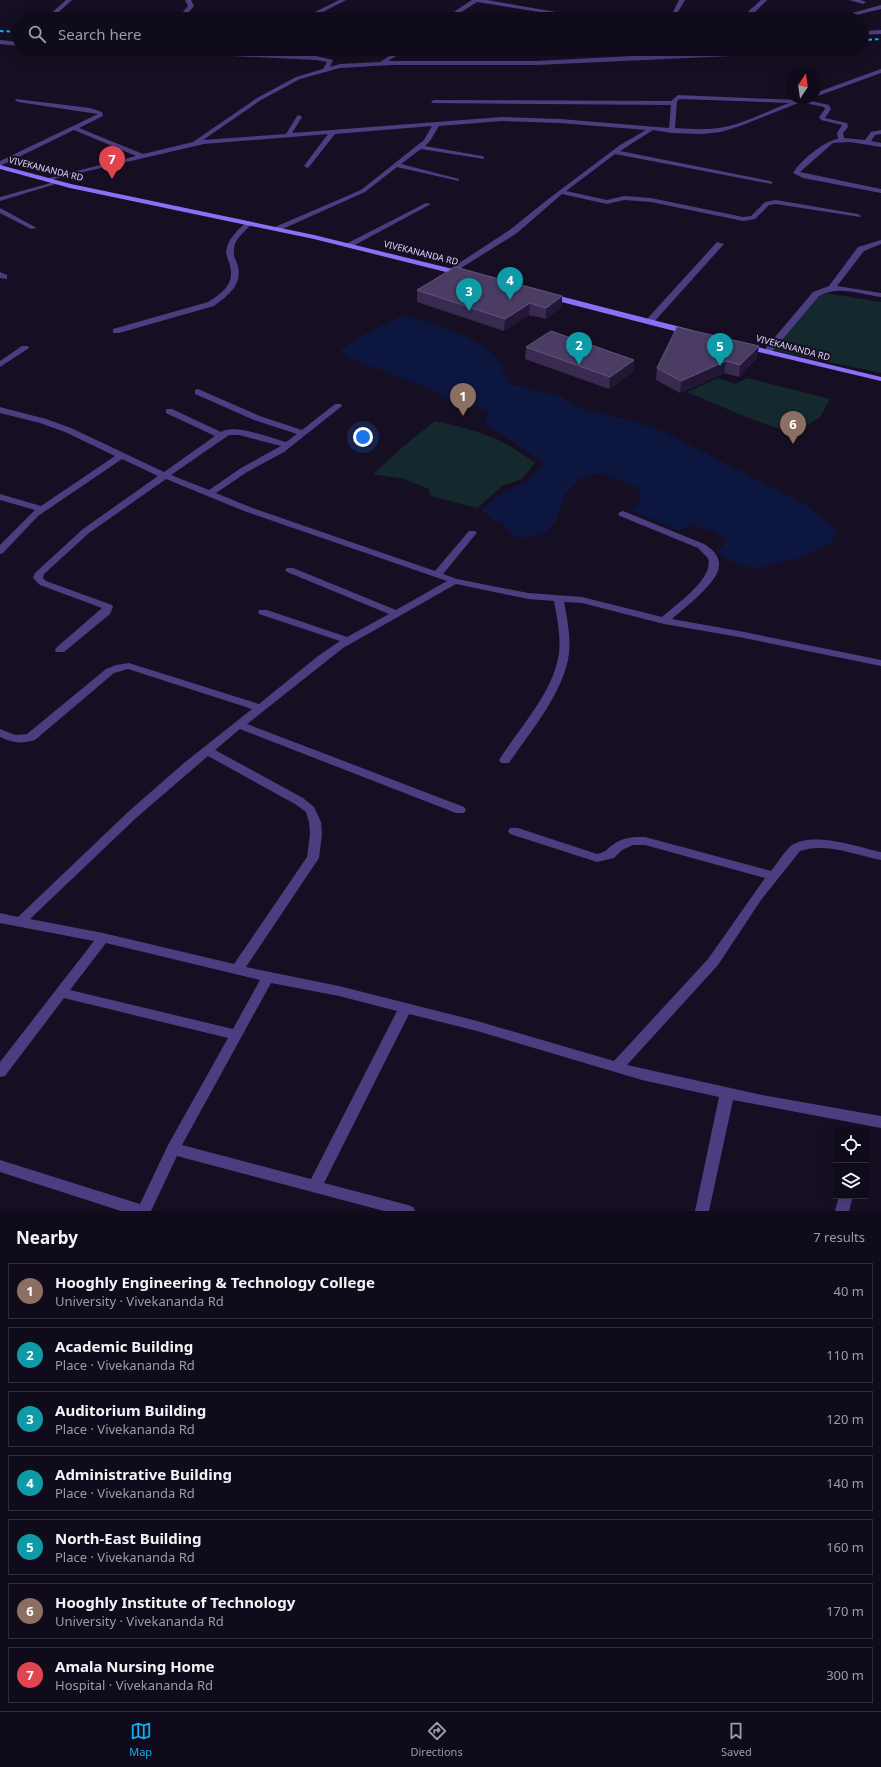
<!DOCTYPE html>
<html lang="en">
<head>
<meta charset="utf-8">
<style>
	:root { --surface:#100b1a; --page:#191423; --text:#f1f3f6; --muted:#9c9ba2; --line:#302b39; --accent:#0db1ef }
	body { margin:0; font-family:"Noto Sans",sans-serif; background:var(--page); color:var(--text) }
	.controls { position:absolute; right:12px; bottom:12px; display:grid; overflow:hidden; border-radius:0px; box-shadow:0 4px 16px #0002 }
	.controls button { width:36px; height:36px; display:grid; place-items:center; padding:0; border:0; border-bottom:1px solid var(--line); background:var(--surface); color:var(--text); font:20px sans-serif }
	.compass { position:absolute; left:785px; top:68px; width:36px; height:36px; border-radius:50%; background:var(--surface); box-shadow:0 4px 16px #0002; rotate:13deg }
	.you { position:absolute; left:363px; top:437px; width:14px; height:14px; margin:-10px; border:3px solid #fff; border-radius:50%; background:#1a73e8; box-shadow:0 0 0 6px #1a73e833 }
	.badge { display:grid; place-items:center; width:26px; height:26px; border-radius:50%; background:var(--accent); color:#fff; font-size:13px; font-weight:700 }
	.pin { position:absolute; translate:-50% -33px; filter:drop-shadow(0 1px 2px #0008) }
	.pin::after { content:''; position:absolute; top:21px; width:14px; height:12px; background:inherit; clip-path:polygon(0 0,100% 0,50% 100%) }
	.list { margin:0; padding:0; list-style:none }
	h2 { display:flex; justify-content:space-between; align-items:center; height:52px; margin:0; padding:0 16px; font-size:17px }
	h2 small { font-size:13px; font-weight:400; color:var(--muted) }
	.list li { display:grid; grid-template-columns:26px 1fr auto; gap:12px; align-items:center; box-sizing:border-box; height:56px; margin:0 8px 8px; padding:0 8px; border:1px solid var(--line); border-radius:0px }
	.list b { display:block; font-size:15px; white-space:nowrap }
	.list p { margin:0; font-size:13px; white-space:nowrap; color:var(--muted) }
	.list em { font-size:13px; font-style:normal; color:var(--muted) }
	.icon { flex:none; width:22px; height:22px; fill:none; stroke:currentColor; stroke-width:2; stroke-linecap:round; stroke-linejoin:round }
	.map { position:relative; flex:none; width:881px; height:1211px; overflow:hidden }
	.search { position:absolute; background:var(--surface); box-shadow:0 4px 16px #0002; left:12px; right:12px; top:12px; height:44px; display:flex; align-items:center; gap:10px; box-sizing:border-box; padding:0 14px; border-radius:22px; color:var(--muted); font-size:15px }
	.sheet { height:500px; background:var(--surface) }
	nav { display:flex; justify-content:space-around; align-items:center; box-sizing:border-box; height:56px; border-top:1px solid var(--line); background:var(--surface); font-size:11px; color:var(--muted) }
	nav a { display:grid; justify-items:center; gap:2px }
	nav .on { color:var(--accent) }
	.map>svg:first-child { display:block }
	.green { fill:#13292d }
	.water { fill:#0d163f }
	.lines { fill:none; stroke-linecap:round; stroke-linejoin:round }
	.street { fill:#4b3d7f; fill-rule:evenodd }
	.secondary { fill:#8b70f7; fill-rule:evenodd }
	.rail { stroke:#0db1ef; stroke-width:2; stroke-dasharray:3.5 3; stroke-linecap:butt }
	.wall { fill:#382a50 }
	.shaded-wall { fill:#231736 }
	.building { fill:#4a3c63; stroke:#61547b }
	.labels { text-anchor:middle; stroke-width:4; stroke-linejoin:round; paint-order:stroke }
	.far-street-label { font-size:9px; fill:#e0d4fd; stroke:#160f23 }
</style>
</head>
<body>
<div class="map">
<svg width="881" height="1211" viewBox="0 0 881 1211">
	<rect width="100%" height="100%" fill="#160f23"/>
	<g class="green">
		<polygon points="825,293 881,302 881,373 771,350 817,295"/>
		<polygon points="718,378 735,384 747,378 830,399 820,417 794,434 746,417 687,392"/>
		<path d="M 435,421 C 476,430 501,437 535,463 L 522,479 L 502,486 L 477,508 L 431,496 L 429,489 L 404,479 L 373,474 L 404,446 Z"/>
	</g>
	<path class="water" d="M 403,315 C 427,321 476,336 493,354 C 499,362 505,374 509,384 L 561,396 L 583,410 L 625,419 L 661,430 L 808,506 L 837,531 L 830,544 L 798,558 L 756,569 L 732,562 L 717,553 L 726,540 L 714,532 L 690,524 L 680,531 L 630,510 L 641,501 L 638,487 L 599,473 L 580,479 L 565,495 L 555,522 L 548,531 L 538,535 L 518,538 L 510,534 L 505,525 L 492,519 L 481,510 L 504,492 L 528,481 L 544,463 L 484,423 L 490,413 L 475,406 L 454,405 L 433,390 L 360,362 L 340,351 L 357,338 Z"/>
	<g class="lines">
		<g class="street">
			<polygon points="66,0 72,0 51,19 47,19 47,17"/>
			<polygon points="185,0 191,0 194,6 183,19 177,19 188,6"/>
			<polygon points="339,0 346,0 319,14 317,17 318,19 312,19 311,17 315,12"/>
			<polygon points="472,0 487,0 597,19 584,19 477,2 450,19 443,19"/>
			<polygon points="679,0 685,0 676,15 692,12 742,17 761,0 767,0 748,19 692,16 670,19 656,19 671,16"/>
			<polygon points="849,0 861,0 866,2 863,4"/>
			<polygon points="881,5 881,9 840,19 830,19"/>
			<polygon points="881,30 881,34 862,35 862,31"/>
			<polygon points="0,40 19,42 19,46 0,44"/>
			<path d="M 122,49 L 161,49 L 316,56 L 333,60 L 330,67 L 340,64 L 380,62 L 401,49 L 408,49 L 388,61 L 536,61 L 690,53 L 817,49 L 820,51 L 819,52 L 536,65 L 390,65 L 340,68 L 300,79 L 261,100 L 203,140 L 286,134 L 297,116 L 299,115 L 302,117 L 292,133 L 502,117 L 560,119 L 669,128 L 671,105 L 432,103 L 431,102 L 434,100 L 671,101 L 678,95 L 795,100 L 801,98 L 809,98 L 807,100 L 829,105 L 831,109 L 825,118 L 847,123 L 848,127 L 843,133 L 844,138 L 865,140 L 871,132 L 881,130 L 881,134 L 875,135 L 871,141 L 881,143 L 881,147 L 850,142 L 833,143 L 800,172 L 881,189 L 881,193 L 803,178 L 793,173 C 800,161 824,141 838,139 L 837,133 L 842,125 L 821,120 L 819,117 L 825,109 L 824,107 L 801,102 L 740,126 L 721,132 L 702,134 L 672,133 L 653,130 L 620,151 L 770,181 L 772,182 L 772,184 L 615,154 L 566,191 L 607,200 L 624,196 L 651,198 L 743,217 L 751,216 L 765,202 L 776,200 L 858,214 L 861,216 L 860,217 L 776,204 L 769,205 L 755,219 L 743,221 L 651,202 L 624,200 L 607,204 L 562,194 L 517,233 L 453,273 L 450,273 L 450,269 L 511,229 L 547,200 L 620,145 L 646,130 L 560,123 L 502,121 L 439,126 L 430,141 L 425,146 L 482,156 L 484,157 L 484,159 L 421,149 L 401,164 L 459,179 L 459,181 L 397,167 L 365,192 L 278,231 L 275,231 L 275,227 L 361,190 L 424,140 L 432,126 L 335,134 L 309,167 L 307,168 L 304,166 L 328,134 L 204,144 L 45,181 L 45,179 L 136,156 L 74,130 L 0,166 L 0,161 L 98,114 L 18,102 L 15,100 L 16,99 L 90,108 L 102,112 L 103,116 L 79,128 L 143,154 L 193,142 L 257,98 L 296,77 L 323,69 L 327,62 L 316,60 L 125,51 ZM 680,99 L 789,103 C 767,111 742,125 719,128 C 704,130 690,129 675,128 L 677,101 Z"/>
			<polygon points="881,69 881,73 815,97 815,93"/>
			<polygon points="54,182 59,183 0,201 0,197"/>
			<polygon points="426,203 431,204 351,247 344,245"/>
			<polygon points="0,208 35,227 37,228 31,229 0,213"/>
			<path d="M 246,222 L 252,223 C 246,231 235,238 234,248 C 233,254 235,259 237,263 C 244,284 229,295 214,306 L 119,333 L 113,333 L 113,329 L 208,302 C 224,292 236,283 229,262 C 227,257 225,252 227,247 C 230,237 239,229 246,222 Z"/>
			<path d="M 881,240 L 881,244 L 864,251 L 837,286 L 881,293 L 881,297 C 860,294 838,285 819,296 L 771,353 L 765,353 L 765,349 L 813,292 L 829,286 L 858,247 Z"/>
			<polygon points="717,242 724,244 653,323 647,323 647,319"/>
			<polygon points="0,272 7,275 7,279 0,278"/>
			<polygon points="22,346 28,346 29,348 0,367 0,361"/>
			<path d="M 198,389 L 260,416 L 302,430 L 335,404 L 341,404 L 342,406 L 284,452 L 247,472 L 216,493 L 250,507 L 435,571 L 469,531 L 475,531 L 477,533 L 475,535 L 443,574 L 457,579 L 528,593 L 582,597 L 662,617 C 675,605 715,578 708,558 L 698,548 L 620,516 L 618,514 L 620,512 L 623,511 L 704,544 C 712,549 720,556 719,566 C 718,583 684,608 672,619 L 739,631 L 881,660 L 881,666 L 739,637 L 664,624 L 582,603 L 564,602 C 567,619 571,636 569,653 C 565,691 530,732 509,763 L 501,763 L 499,760 C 519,728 554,692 559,653 C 561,636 557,618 554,601 L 528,599 L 456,584 L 343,648 L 247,724 L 464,807 L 466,810 L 464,813 L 456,813 L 240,729 L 215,750 L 303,798 L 314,807 L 321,822 L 322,834 L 319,858 L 246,967 L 339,986 L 477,1021 L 614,1061 L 708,959 L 765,878 L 645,845 L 633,845 L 622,850 L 614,858 L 597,862 L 510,834 L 508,831 L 510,828 L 518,828 L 597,854 C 607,852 606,849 614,844 C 623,837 634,837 645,837 L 771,871 C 776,865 786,849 792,845 C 814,831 858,847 881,852 L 881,860 C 856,855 825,842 800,851 L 761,900 L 718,965 L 627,1065 L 762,1095 L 881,1116 L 881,1128 L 733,1100 L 709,1211 L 695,1211 L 719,1097 L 642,1080 L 477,1031 L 409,1014 L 324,1183 L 408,1205 L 413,1207 L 415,1211 L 384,1211 L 177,1156 L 151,1211 L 121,1211 L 0,1172 L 0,1160 L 140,1204 L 168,1145 L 228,1038 L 64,998 L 5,1076 L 0,1077 L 0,1062 L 94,941 L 0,923 L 0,913 L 18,917 L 128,812 L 184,763 L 252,709 L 128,669 L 114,673 L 35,740 C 22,744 12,743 0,737 L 0,729 L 15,735 L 27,734 L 106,669 L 116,665 L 129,663 L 259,704 L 318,656 L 340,641 L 259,614 L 258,612 L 259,610 L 267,610 L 347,637 L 389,614 L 287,572 L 285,570 L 287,568 L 293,568 L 396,610 L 447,581 L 244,511 L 166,479 L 89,533 L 44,574 L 43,578 L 46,581 L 112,605 L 113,607 L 110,614 L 64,652 L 56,652 L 55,650 L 56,648 L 102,608 L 40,585 L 33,578 L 35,573 L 83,529 L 158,476 L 122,459 L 38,516 L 3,553 L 0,554 L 0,545 L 35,510 L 0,500 L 0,494 L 41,506 L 115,456 L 65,432 L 40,423 L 0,413 L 0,407 L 46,419 L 71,428 L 164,472 L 215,436 L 166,413 L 166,409 L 172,409 L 221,432 C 234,423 271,438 286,442 L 297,434 L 254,420 L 195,394 L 195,390 ZM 229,435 L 239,435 L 281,446 L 241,468 L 209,490 L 171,475 ZM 208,756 L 295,804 L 306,812 L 309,822 L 310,834 L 307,857 L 234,964 L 103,933 L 30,919 L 136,818 ZM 106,943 L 260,980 L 233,1029 L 70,990 ZM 271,983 L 339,996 L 397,1011 L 311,1179 L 182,1145 Z"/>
			<polygon points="839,1196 853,1196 849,1211 835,1211"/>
		</g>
		<g class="secondary">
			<polygon points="0,165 71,184 314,235 465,272 466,274 462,276 314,239 70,188 0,169"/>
			<polygon points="546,294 552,294 692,330 693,332 689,334 686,334 546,298"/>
			<polygon points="742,344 745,344 881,377 881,381 742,348"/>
		</g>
		<g class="rail">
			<polyline points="0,31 19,32"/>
			<polyline points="862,40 881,39"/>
		</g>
	</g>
	<g class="wall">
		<polygon points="417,290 562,296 562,307 546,319 529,315 504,331 417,302"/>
		<polygon points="526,347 634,360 633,372 609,389 525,359"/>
		<polygon points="757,358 739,377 724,373 680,393 656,380 657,368"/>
	</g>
	<g class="shaded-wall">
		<polygon points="562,296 562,307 546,319 546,308"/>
		<polygon points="530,303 529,315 504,331 505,319"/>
		<polygon points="759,346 757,358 739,377 740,365"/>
		<polygon points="634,360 633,372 609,389 610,377"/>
		<polygon points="726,361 724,373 680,393 681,381"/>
	</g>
	<g class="building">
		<polygon points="455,267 562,296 546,308 530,303 505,319 417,290"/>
		<polygon points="677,327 759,346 740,365 726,361 681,381 657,368"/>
		<polygon points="551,331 634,360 610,377 526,347"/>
	</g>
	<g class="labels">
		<g class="far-street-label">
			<text transform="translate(46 169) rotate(14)" y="3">VIVEKANANDA RD</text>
			<text transform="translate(421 253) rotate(14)" y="3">VIVEKANANDA RD</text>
			<text transform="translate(793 348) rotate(15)" y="3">VIVEKANANDA RD</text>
		</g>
	</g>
</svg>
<div class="controls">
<button><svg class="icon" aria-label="locate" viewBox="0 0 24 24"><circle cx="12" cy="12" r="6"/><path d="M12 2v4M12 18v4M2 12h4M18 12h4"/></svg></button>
<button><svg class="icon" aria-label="layers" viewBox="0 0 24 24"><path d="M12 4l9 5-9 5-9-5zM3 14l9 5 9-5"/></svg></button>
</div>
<svg class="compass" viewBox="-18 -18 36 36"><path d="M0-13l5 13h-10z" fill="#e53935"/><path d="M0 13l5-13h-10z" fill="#9c9ba2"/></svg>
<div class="you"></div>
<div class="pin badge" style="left:463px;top:416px;background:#8d6e63">1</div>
<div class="pin badge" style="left:579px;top:365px;background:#0f9aa8">2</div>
<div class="pin badge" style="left:469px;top:311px;background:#0f9aa8">3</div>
<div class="pin badge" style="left:510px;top:300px;background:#0f9aa8">4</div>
<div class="pin badge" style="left:720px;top:366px;background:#0f9aa8">5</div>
<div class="pin badge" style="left:793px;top:444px;background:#8d6e63">6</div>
<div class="pin badge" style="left:112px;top:179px;background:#e0444e">7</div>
<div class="search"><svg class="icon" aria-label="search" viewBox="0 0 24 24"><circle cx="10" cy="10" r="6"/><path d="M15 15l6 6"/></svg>Search here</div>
</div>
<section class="sheet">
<h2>Nearby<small>7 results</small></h2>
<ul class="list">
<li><span class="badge" style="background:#8d6e63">1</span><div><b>Hooghly Engineering &amp; Technology College</b><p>University · Vivekananda Rd</p></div><em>40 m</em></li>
<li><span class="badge" style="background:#0f9aa8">2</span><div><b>Academic Building</b><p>Place · Vivekananda Rd</p></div><em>110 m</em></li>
<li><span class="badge" style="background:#0f9aa8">3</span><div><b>Auditorium Building</b><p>Place · Vivekananda Rd</p></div><em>120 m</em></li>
<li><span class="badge" style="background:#0f9aa8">4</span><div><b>Administrative Building</b><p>Place · Vivekananda Rd</p></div><em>140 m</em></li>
<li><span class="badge" style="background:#0f9aa8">5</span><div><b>North-East Building</b><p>Place · Vivekananda Rd</p></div><em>160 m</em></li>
<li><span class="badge" style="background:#8d6e63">6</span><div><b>Hooghly Institute of Technology</b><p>University · Vivekananda Rd</p></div><em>170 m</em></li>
<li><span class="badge" style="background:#e0444e">7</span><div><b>Amala Nursing Home</b><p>Hospital · Vivekananda Rd</p></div><em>300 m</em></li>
</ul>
</section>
<nav>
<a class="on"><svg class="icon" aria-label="map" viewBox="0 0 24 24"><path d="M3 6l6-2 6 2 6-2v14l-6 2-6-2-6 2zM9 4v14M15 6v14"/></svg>Map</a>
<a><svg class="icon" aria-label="directions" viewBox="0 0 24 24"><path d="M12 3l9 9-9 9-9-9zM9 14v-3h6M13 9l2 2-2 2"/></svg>Directions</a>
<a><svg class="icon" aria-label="saved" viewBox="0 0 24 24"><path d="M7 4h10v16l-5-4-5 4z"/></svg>Saved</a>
</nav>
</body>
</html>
